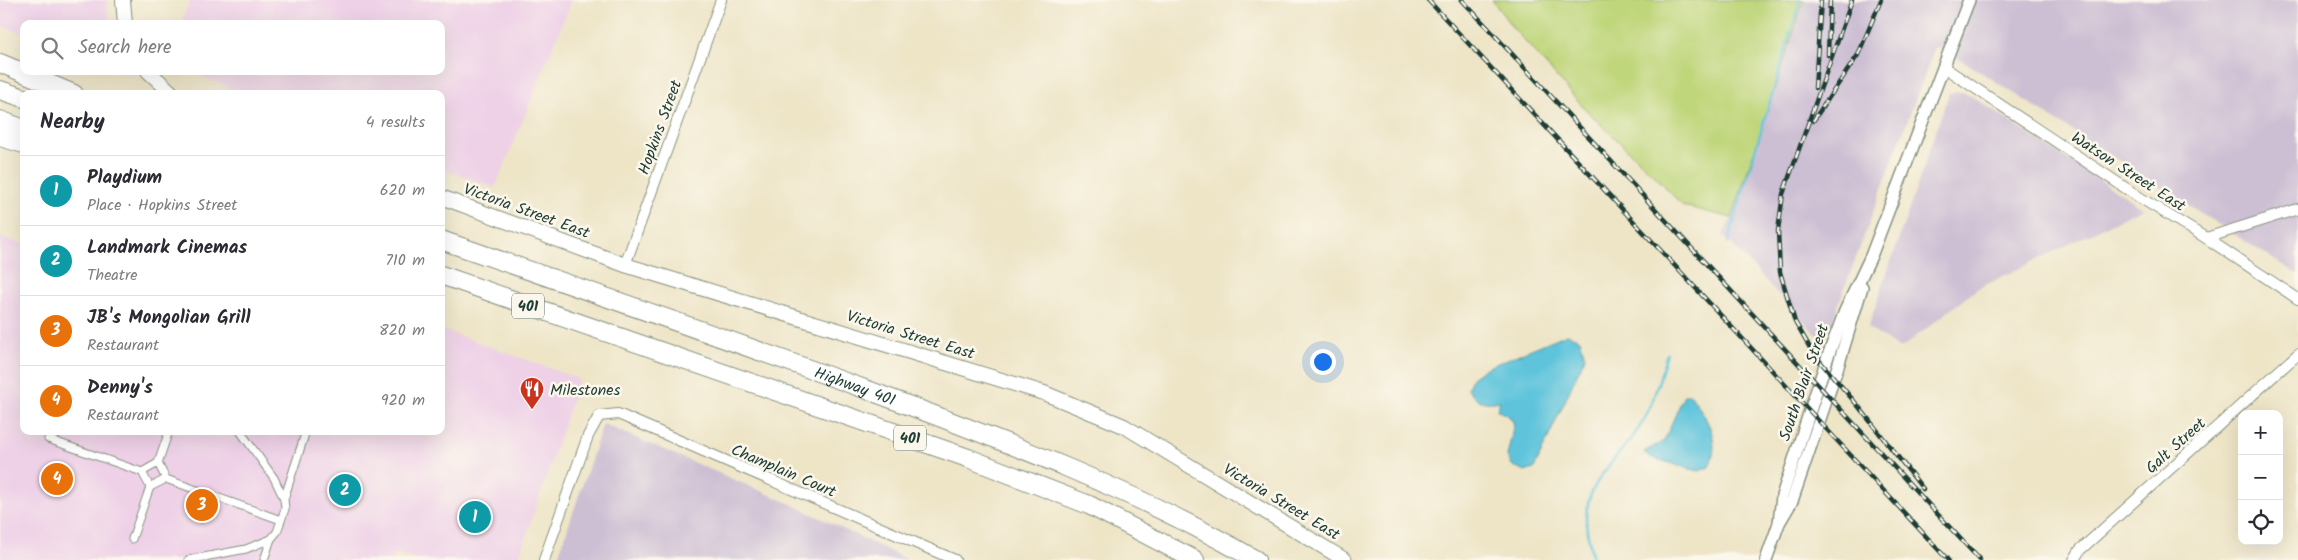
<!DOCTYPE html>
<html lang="en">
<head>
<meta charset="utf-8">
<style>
	:root { --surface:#fff; --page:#f7f7f7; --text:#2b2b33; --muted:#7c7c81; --line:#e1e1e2; --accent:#d93025 }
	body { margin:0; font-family:Kalam,sans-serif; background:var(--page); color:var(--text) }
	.controls { position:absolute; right:15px; bottom:15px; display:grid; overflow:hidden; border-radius:10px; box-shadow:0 5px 20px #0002 }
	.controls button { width:45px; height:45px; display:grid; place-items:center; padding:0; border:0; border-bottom:1px solid var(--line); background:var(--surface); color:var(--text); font:25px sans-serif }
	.you { position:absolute; left:1322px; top:361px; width:18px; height:18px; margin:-12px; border:4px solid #fff; border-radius:50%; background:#1a73e8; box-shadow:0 0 0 8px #1a73e833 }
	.badge { display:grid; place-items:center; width:32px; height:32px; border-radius:50%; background:var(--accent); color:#fff; font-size:16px; font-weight:700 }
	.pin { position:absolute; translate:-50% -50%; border:2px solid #fff; box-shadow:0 1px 5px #0006 }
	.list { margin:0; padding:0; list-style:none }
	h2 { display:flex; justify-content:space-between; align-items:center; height:65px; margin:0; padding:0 20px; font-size:21px }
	h2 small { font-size:16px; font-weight:400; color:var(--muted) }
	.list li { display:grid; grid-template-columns:32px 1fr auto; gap:15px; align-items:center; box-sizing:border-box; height:70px; padding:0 20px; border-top:1px solid var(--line) }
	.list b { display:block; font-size:19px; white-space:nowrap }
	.list p { margin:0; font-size:16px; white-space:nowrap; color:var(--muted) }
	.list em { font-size:16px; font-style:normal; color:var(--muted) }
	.icon { flex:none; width:28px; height:28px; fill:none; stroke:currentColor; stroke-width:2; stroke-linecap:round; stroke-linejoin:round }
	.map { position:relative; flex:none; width:2298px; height:560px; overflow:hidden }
	.search { position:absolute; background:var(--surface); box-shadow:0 5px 20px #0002; left:20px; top:20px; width:425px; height:55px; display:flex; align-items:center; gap:12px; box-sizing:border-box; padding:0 18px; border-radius:10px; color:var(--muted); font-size:19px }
	.panel { position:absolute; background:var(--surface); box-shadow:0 5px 20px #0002; left:20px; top:90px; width:425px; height:345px; border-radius:10px }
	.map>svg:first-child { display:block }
	.built { fill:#eed0e7 }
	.industrial { fill:#ccbed3 }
	.green { fill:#bfd67a; stroke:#6f8a57 }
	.water { fill:#5ec4db; stroke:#3e8088 }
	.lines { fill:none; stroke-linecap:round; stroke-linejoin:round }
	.stream { stroke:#5ec4db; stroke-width:2.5 }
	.pedestrian-casing { stroke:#86917e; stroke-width:9 }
	.minor-casing { stroke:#86917e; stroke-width:12 }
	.tertiary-casing { stroke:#86917e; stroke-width:14 }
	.secondary-casing { stroke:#86917e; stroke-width:16 }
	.motorway-casing { stroke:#86917e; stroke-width:20 }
	.pedestrian { stroke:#fff; stroke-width:7 }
	.minor { stroke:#fff; stroke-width:10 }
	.tertiary { stroke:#fff; stroke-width:11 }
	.secondary { stroke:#fff; stroke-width:14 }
	.motorway { stroke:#fff; stroke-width:18 }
	.rail-casing { stroke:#1f3d34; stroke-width:4.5 }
	.rail { stroke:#fbf7ec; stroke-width:2.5; stroke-dasharray:8; stroke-linecap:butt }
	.labels { text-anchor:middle; stroke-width:5; stroke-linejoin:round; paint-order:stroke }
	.shield { fill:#fbf7ec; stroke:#61756b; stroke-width:1 }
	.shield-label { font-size:15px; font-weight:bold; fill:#1f3d34 }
	.street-label { font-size:16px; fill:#1f3d34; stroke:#fbf7ec }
	.poi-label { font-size:16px; fill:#1f3d34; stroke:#fbf7ec; text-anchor:start }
</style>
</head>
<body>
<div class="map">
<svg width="2298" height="560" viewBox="0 0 2298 560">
	<rect width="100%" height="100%" fill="#fbf7ec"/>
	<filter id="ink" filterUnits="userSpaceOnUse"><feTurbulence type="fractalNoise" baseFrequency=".02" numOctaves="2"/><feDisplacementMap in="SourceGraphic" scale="10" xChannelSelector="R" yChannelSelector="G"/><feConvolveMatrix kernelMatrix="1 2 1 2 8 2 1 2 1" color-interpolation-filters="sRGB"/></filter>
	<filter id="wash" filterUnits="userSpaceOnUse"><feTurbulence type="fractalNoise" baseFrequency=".0096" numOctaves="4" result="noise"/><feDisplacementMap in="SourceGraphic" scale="20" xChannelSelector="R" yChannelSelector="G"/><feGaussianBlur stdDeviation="1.12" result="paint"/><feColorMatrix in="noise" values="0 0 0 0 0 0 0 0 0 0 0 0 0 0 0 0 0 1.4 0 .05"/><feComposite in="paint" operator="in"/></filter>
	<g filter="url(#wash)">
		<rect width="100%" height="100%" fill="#eee5c7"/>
		<g class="built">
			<polygon points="0,0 107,0 109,24 24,24 24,34 0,26"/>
			<polygon points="190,0 572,0 495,188 441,168 441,94 246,94 205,78 199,71 441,71 441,24 181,24"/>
			<polygon points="0,237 24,244 24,431 441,431 441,329 579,379 518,560 419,560 395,553 392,560 0,560"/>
		</g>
		<g class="industrial">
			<polygon points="1804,0 2298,0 2298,275 1965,62 1935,47 1824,343 1723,235 1732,218"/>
			<polygon points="1965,92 2143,208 1977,289 1900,349 1868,328 1949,93"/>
			<polygon points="603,424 789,503 908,560 557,560"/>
		</g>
		<polygon class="green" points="1492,0 1804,0 1732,218 1683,206 1655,176 1588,112 1513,28"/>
		<g class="water">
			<path d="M 1567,334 L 1580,339 L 1585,357 L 1534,469 L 1525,472 L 1512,465 L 1507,456 L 1514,424 L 1510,417 L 1497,410 L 1500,401 C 1485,404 1475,402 1468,388 L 1472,378 L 1486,368 Z"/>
			<path d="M 1684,395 L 1691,395 C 1706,418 1722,439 1709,467 L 1699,471 L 1686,468 L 1650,457 L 1644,452 L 1664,441 Z"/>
		</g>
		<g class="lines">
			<g class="stream">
				<polyline points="1728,242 1800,0"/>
				<path d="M 1593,560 C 1591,547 1586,532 1586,519 C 1586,482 1618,458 1637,431 C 1653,409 1659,379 1667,353"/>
			</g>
		</g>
	</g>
	<g filter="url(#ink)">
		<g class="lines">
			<defs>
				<g id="pedestrian">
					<polyline points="48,439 142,472"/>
					<polyline points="158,463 166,479 150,487 142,472 158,463 169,431"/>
					<polyline points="166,479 281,520"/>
					<polyline points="284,499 306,431"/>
					<polyline points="132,539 150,487"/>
					<polyline points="188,560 246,549 271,539 277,532 285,509 284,499 274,478 240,431"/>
					<polyline points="264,560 271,539"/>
				</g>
				<g id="minor">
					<polyline points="1945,68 2139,197 2206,238 2298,299"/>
					<polyline points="2206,238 2298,209"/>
					<polyline points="625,265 721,0"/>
					<polyline points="544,560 588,436 599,416 618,414 955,560"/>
					<polyline points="2074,560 2080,550 2298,354"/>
				</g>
				<g id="tertiary">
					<polyline points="1779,523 1782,496 1828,356 1845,311 1871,256 1969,0"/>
					<polyline points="1766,560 1779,523 1792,501 1839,363 1862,287"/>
				</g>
				<g id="secondary">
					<polyline points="123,0 125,24"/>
					<polyline points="148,71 173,94"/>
					<polyline points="441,197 625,265 1044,393 1124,426 1345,560"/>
				</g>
				<g id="motorway">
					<polyline points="0,63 74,94"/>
					<polyline points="0,90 24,98"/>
					<polyline points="0,120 24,129"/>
					<polyline points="0,137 24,144"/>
					<path id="s1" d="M 441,240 C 586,290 730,340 873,392 C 1004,441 1135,490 1256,560"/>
					<polyline points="441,275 968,458 1089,505 1195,560"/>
				</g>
			</defs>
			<use href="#pedestrian" class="pedestrian-casing"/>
			<use href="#minor" class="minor-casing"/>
			<use href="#tertiary" class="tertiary-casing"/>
			<use href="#secondary" class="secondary-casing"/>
			<use href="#motorway" class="motorway-casing"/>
			<use href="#pedestrian" class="pedestrian"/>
			<use href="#minor" class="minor"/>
			<use href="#tertiary" class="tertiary"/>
			<use href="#secondary" class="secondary"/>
			<use href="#motorway" class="motorway"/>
			<defs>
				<g id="rail">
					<polyline points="1428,0 1948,560"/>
					<polyline points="1462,0 1980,560"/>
					<polyline points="1852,0 1783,194 1778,231 1780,272 1795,322 1813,353 1859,407 1923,489"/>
					<polyline points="1828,55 1830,0"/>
					<polyline points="1815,88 1821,0"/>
					<polyline points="1813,121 1858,55 1881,0"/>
				</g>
			</defs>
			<use href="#rail" class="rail-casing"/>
			<use href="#rail" class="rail"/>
		</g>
	</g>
	<defs>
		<symbol id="restaurant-pin" viewBox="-11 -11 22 30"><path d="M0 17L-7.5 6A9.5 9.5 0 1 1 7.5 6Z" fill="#c8321e" stroke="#fbf7ec"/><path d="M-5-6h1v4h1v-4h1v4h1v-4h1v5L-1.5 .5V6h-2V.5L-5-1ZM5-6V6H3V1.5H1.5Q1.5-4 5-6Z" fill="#fff"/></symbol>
	</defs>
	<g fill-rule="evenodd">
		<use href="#restaurant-pin" x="518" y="375" width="28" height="38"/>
	</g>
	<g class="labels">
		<g class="shield">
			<rect x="512" y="293.5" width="32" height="25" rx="4"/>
			<rect x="894" y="425.5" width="32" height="25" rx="4"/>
		</g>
		<g class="shield-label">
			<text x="528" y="311">401</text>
			<text x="910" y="443">401</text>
		</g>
		<g class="street-label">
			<text transform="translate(659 127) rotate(-70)" y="6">Hopkins Street</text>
			<text transform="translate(2129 171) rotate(33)" y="6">Watson Street East</text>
			<text transform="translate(527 210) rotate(20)" y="6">Victoria Street East</text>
			<text transform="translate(911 334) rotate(17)" y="6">Victoria Street East</text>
			<text transform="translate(1803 382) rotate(-71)" y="6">South Blair Street</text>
			<text dy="6" stroke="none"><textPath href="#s1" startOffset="439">Highway 401</textPath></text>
			<text transform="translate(2175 445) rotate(-42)" y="6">Galt Street</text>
			<text transform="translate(784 470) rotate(23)" y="6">Champlain Court</text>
			<text transform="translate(1282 501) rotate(31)" y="6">Victoria Street East</text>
		</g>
		<g class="poi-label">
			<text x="550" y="395">Milestones</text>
		</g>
	</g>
</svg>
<div class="controls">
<button>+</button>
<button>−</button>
<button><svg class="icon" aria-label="locate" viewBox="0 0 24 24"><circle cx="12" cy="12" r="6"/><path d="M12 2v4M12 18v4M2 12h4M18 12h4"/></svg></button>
</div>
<div class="you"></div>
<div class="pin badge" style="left:475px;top:517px;background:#0f9aa8">1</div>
<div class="pin badge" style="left:345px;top:490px;background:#0f9aa8">2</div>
<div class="pin badge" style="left:202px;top:505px;background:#e8710a">3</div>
<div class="pin badge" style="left:57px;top:479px;background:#e8710a">4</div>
<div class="search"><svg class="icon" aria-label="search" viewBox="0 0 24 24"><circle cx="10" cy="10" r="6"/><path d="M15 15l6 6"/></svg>Search here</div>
<section class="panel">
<h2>Nearby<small>4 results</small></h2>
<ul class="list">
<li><span class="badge" style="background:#0f9aa8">1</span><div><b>Playdium</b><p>Place · Hopkins Street</p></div><em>620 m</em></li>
<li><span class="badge" style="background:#0f9aa8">2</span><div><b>Landmark Cinemas</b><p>Theatre</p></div><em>710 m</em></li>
<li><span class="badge" style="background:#e8710a">3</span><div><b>JB's Mongolian Grill</b><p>Restaurant</p></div><em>820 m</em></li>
<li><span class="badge" style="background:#e8710a">4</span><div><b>Denny's</b><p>Restaurant</p></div><em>920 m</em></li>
</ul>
</section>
</div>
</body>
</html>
